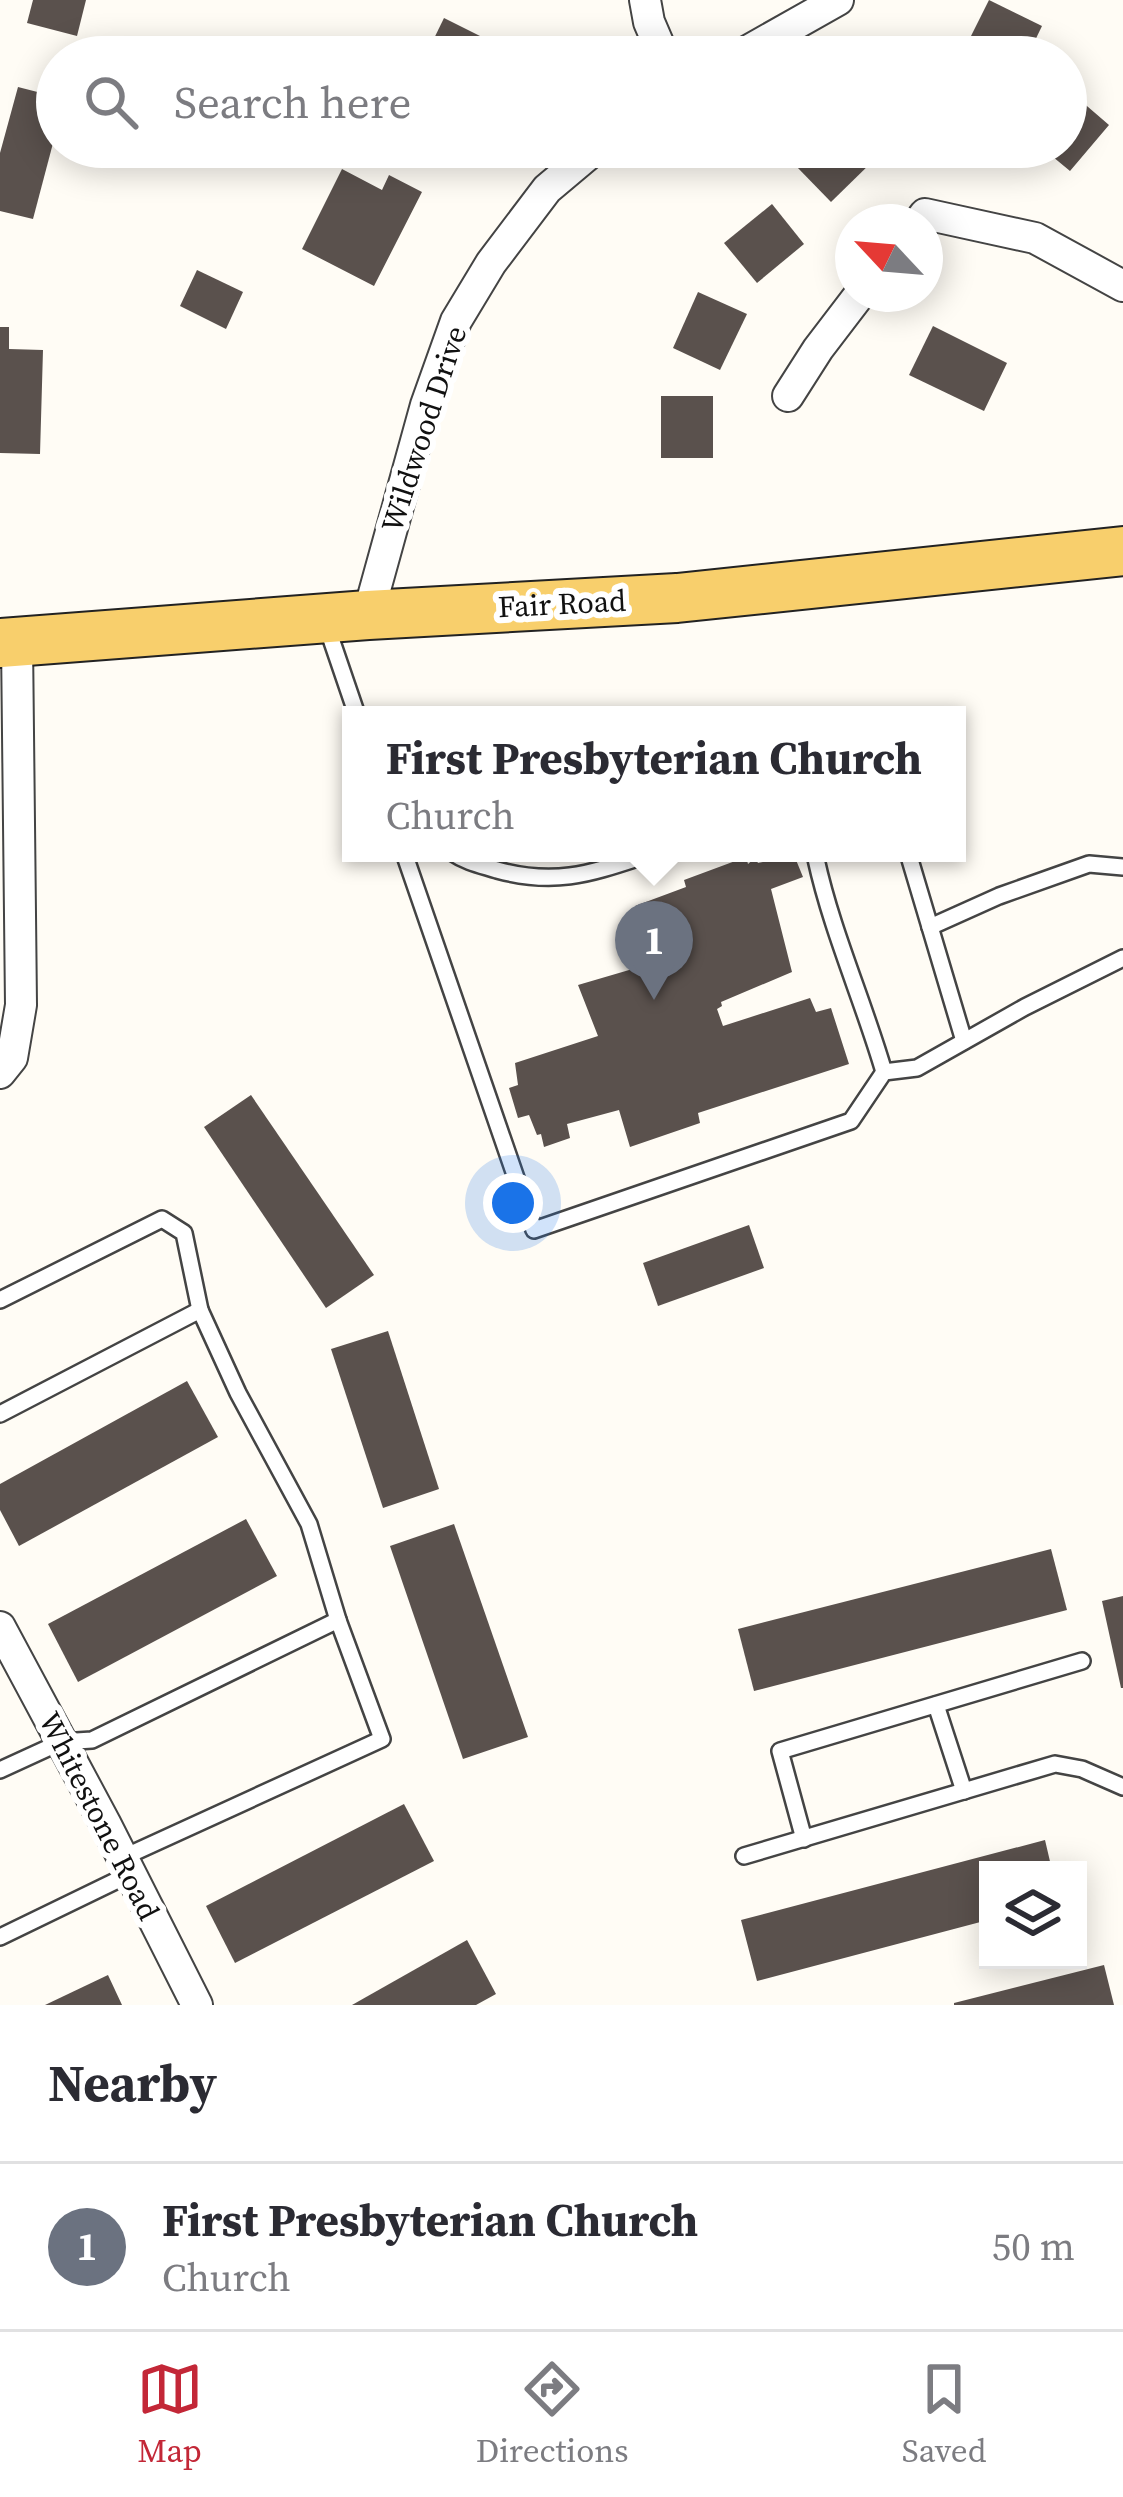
<!DOCTYPE html>
<html lang="en">
<head>
<meta charset="utf-8">
<style>
	:root { --surface:#fff; --page:#f2f2f3; --text:#2b2b33; --muted:#7c7c81; --line:#e1e1e2; --accent:#c32737 }
	body { margin:0; font-family:"Source Serif 4",serif; background:var(--page); color:var(--text) }
	.controls { position:absolute; right:36px; bottom:36px; display:grid; overflow:hidden; border-radius:0px; box-shadow:0 6px 30px #0003 }
	.controls button { width:108px; height:108px; display:grid; place-items:center; padding:0; border:0; border-bottom:3px solid var(--line); background:var(--surface); color:var(--text); font:60px sans-serif }
	.compass { position:absolute; left:835px; top:204px; width:108px; height:108px; border-radius:50%; background:var(--surface); box-shadow:0 6px 30px #0003; rotate:296deg }
	.you { position:absolute; left:513px; top:1203px; width:42px; height:42px; margin:-30px; border:9px solid #fff; border-radius:50%; background:#1a73e8; box-shadow:0 0 0 18px #1a73e833 }
	.badge { display:grid; place-items:center; width:78px; height:78px; border-radius:50%; background:var(--accent); color:#fff; font-size:39px; font-weight:700 }
	.pin { position:absolute; translate:-50% -99px; filter:drop-shadow(0 3px 6px #0008) }
	.pin::after { content:''; position:absolute; top:63px; width:42px; height:36px; background:inherit; clip-path:polygon(0 0,100% 0,50% 100%) }
	.popup { position:absolute; left:342px; top:706px; width:624px; height:156px; box-sizing:border-box; display:grid; place-content:center; border-radius:0px; background:var(--surface); filter:drop-shadow(0 3px 9px #0005); font-size:39px; white-space:nowrap; color:var(--muted) }
	.popup b { font-size:45px; color:var(--text) }
	.popup::after { content:''; position:absolute; left:50%; top:100%; margin-left:-24px; border:24px solid transparent; border-top-color:var(--surface) }
	.list { margin:0; padding:0; list-style:none }
	h2 { display:flex; justify-content:space-between; align-items:center; height:156px; margin:0; padding:0 48px; font-size:51px }
	h2 small { font-size:39px; font-weight:400; color:var(--muted) }
	.list li { display:grid; grid-template-columns:78px 1fr auto; gap:36px; align-items:center; box-sizing:border-box; height:168px; padding:0 48px; border-top:3px solid var(--line) }
	.list b { display:block; font-size:45px; white-space:nowrap }
	.list p { margin:0; font-size:39px; white-space:nowrap; color:var(--muted) }
	.list em { font-size:39px; font-style:normal; color:var(--muted) }
	.icon { flex:none; width:66px; height:66px; fill:none; stroke:currentColor; stroke-width:2; stroke-linecap:round; stroke-linejoin:round }
	.map { position:relative; flex:none; width:1123px; height:2005px; overflow:hidden }
	.search { position:absolute; background:var(--surface); box-shadow:0 6px 30px #0003; left:36px; right:36px; top:36px; height:132px; display:flex; align-items:center; gap:30px; box-sizing:border-box; padding:0 42px; border-radius:66px; color:var(--muted); font-size:45px }
	.sheet { height:324px; background:var(--surface) }
	nav { display:flex; justify-content:space-around; align-items:center; box-sizing:border-box; height:168px; border-top:3px solid var(--line); background:var(--surface); font-size:33px; color:var(--muted) }
	nav a { display:grid; justify-items:center; gap:6px }
	nav .on { color:var(--accent) }
	.map>svg:first-child { display:block }
	.building { fill:#5a514d }
	.lines { fill:none; stroke-linecap:round; stroke-linejoin:round }
	.lane-casing { stroke:#444; stroke-width:20 }
	.street-casing { stroke:#444; stroke-width:34 }
	.primary-casing { stroke:#222; stroke-width:52 }
	.lane { stroke:#fff; stroke-width:15 }
	.street { stroke:#fff; stroke-width:30 }
	.primary { stroke:#f8cf6c; stroke-width:48 }
	.labels { text-anchor:middle; stroke-width:12; stroke-linejoin:round; paint-order:stroke }
	.street-label { font-size:30px; fill:#111; stroke:#fff }
</style>
</head>
<body>
<div class="map">
<svg width="1123" height="2005" viewBox="0 0 1123 2005">
	<rect width="100%" height="100%" fill="#fffcf5"/>
	<g class="building">
		<polygon points="33,0 86,0 77,36 27,23"/>
		<polygon points="989,0 1042,26 1027,57 974,57 963,52"/>
		<polygon points="444,18 484,38 475,57 425,57"/>
		<polygon points="18,87 57,97 57,128 33,219 0,211 0,153"/>
		<polygon points="1066,88 1109,125 1070,171 1041,147 1066,147"/>
		<polygon points="815,147 865,147 876,158 831,202 796,166"/>
		<polygon points="342,169 382,190 389,175 422,192 374,286 302,249"/>
		<polygon points="772,204 804,244 757,283 724,243"/>
		<polygon points="197,270 243,292 226,329 180,306"/>
		<polygon points="698,292 747,314 720,370 673,348"/>
		<polygon points="933,326 1007,363 984,411 909,375"/>
		<polygon points="0,327 9,327 9,349 43,350 40,454 0,453"/>
		<rect x="661" y="396" width="52" height="62"/>
		<polygon points="794,855 803,877 771,889 792,972 721,1002 722,1006 717,1009 723,1026 810,998 816,1012 831,1008 849,1064 698,1113 700,1123 630,1147 619,1110 567,1124 570,1138 544,1147 541,1134 537,1135 529,1115 518,1118 509,1088 518,1085 515,1063 598,1036 578,985 653,963 635,906 686,887 684,880 746,857 748,864 755,858 758,863"/>
		<polygon points="251,1095 374,1275 326,1308 204,1127"/>
		<polygon points="749,1225 764,1268 658,1306 643,1263"/>
		<polygon points="388,1331 439,1489 383,1508 331,1349"/>
		<polygon points="187,1381 218,1437 19,1546 0,1510 0,1484"/>
		<polygon points="246,1519 277,1576 78,1682 48,1624"/>
		<polygon points="454,1524 528,1737 463,1759 390,1546"/>
		<polygon points="1051,1549 1067,1610 754,1691 738,1629"/>
		<polygon points="1123,1596 1123,1688 1121,1688 1102,1601"/>
		<polygon points="404,1804 434,1861 235,1963 206,1906"/>
		<polygon points="1045,1840 1052,1870 988,1870 988,1920 757,1981 741,1920"/>
		<polygon points="467,1940 496,1994 476,2005 352,2005"/>
		<polygon points="1104,1965 1114,2005 954,2005 954,2003"/>
		<polygon points="108,1975 122,2005 45,2005"/>
	</g>
	<g class="lines">
		<defs>
			<g id="lane">
				<polyline points="327,627 357,715"/>
				<polyline points="404,853 534,1230 851,1121 884,1072 917,1068 1025,1007 1123,958"/>
				<path d="M 453,853 C 466,862 481,865 497,870 C 559,887 594,872 653,853"/>
				<path d="M 818,853 L 816,859 C 832,932 863,1000 884,1072"/>
				<polyline points="908,853 964,1041"/>
				<polyline points="930,927 999,896 1089,864 1123,867"/>
				<polyline points="0,1300 162,1219 184,1233 200,1310"/>
				<polyline points="0,1414 200,1310 238,1393 309,1524 338,1620"/>
				<polyline points="936,1705 964,1791"/>
				<polyline points="0,1770 61,1742 92,1740 338,1620 382,1739 122,1858"/>
				<polyline points="804,1839 780,1751 1082,1661"/>
				<polyline points="744,1856 1055,1764 1082,1769 1123,1787"/>
				<polyline points="0,1937 130,1874"/>
			</g>
			<g id="street">
				<polyline points="645,0 649,22 664,57"/>
				<polyline points="737,57 838,0"/>
				<polyline points="919,222 925,214 1035,238 1123,286"/>
				<polyline points="788,396 818,349 860,294"/>
				<polyline points="368,615 426,405 456,321 491,263 547,189 597,147"/>
				<polyline points="0,1073 12,1058 21,1005 17,642"/>
				<polyline points="0,1627 105,1823 197,2005"/>
			</g>
			<polyline id="primary" points="0,643 368,615 677,598 1123,551"/>
		</defs>
		<use href="#lane" class="lane-casing"/>
		<use href="#street" class="street-casing"/>
		<use href="#primary" class="primary-casing"/>
		<use href="#lane" class="lane"/>
		<use href="#street" class="street"/>
		<use href="#primary" class="primary"/>
	</g>
	<g class="labels">
		<g class="street-label">
			<text transform="translate(424 429) rotate(-72)" y="10">Wildwood Drive</text>
			<text transform="translate(562 604) rotate(-3)" y="10">Fair Road</text>
			<text transform="translate(99 1816) rotate(63)" y="10">Whitestone Road</text>
		</g>
	</g>
</svg>
<div class="controls">
<button><svg class="icon" aria-label="layers" viewBox="0 0 24 24"><path d="M12 4l9 5-9 5-9-5zM3 14l9 5 9-5"/></svg></button>
</div>
<svg class="compass" viewBox="-18 -18 36 36"><path d="M0-13l5 13h-10z" fill="#e53935"/><path d="M0 13l5-13h-10z" fill="#7c7c81"/></svg>
<div class="you"></div>
<div class="pin badge" style="left:654px;top:1000px;background:#6b7280">1</div>
<div class="popup"><b>First Presbyterian Church</b>Church</div>
<div class="search"><svg class="icon" aria-label="search" viewBox="0 0 24 24"><circle cx="10" cy="10" r="6"/><path d="M15 15l6 6"/></svg>Search here</div>
</div>
<section class="sheet">
<h2>Nearby<small></small></h2>
<ul class="list">
<li><span class="badge" style="background:#6b7280">1</span><div><b>First Presbyterian Church</b><p>Church</p></div><em>50 m</em></li>
</ul>
</section>
<nav>
<a class="on"><svg class="icon" aria-label="map" viewBox="0 0 24 24"><path d="M3 6l6-2 6 2 6-2v14l-6 2-6-2-6 2zM9 4v14M15 6v14"/></svg>Map</a>
<a><svg class="icon" aria-label="directions" viewBox="0 0 24 24"><path d="M12 3l9 9-9 9-9-9zM9 14v-3h6M13 9l2 2-2 2"/></svg>Directions</a>
<a><svg class="icon" aria-label="saved" viewBox="0 0 24 24"><path d="M7 4h10v16l-5-4-5 4z"/></svg>Saved</a>
</nav>
</body>
</html>
